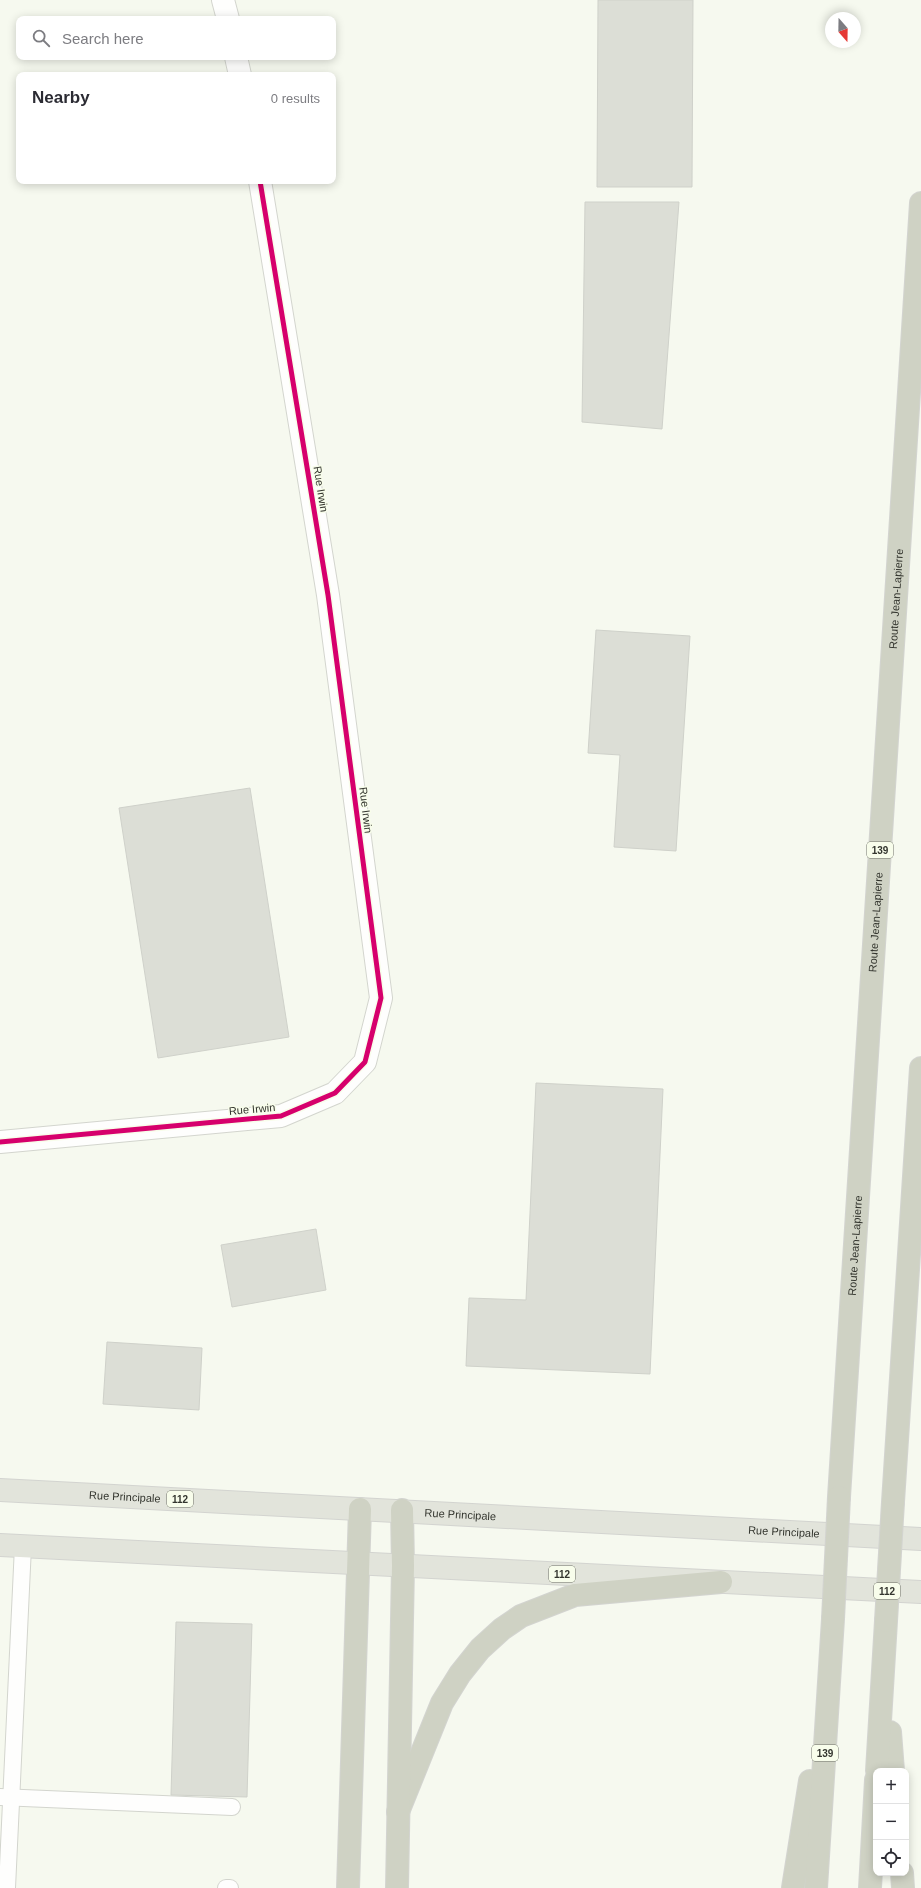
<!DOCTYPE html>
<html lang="en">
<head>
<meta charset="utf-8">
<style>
	:root { --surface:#fff; --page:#f7f7f7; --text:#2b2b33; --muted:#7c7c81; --line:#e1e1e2 }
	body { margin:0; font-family:Arial,sans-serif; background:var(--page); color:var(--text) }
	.controls { position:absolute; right:12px; bottom:12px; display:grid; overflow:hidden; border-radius:8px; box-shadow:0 2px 10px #0003 }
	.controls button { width:36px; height:36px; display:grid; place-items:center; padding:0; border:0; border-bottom:1px solid var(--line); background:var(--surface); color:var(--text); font:20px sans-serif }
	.compass { position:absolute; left:825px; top:12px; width:36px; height:36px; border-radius:50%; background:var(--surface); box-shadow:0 2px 10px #0003; rotate:160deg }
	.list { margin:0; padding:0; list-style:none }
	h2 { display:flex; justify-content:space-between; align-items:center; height:52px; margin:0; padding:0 16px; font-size:17px }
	h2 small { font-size:13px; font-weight:400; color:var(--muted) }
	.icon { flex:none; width:22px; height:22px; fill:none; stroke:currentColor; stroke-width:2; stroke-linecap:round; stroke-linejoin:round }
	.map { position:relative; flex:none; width:921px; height:1888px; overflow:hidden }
	.search { position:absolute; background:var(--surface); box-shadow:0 2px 10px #0003; left:16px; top:16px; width:320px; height:44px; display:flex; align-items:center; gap:10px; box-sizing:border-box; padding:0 14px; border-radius:8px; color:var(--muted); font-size:15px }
	.panel { position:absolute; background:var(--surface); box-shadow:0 2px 10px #0003; left:16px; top:72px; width:320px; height:112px; border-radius:8px }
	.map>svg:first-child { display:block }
	.building { fill:#dcded6; stroke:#cfd1ca }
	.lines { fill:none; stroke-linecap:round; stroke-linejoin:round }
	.lane-casing { stroke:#d3d5ce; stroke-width:18 }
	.street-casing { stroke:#d3d5ce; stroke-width:24 }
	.primary-casing { stroke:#d3d4d0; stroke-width:24 }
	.highway-casing { stroke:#d3d4d0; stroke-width:24 }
	.lane { stroke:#fefefd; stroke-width:16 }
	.street { stroke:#fefefd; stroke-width:22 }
	.primary { stroke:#e2e4db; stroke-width:22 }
	.highway { stroke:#cfd2c4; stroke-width:22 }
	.highway-bridge-casing { stroke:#d3d4d0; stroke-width:24; stroke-linecap:butt }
	.highway-bridge { stroke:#cfd2c4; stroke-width:22 }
	.cycleway-casing { stroke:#f8fdeb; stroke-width:8 }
	.cycleway { stroke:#d6006c; stroke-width:5 }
	.labels { text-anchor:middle; stroke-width:3; stroke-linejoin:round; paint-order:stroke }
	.shield { fill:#f8fdeb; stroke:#6e7167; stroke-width:1 }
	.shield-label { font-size:10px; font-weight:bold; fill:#33352e }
	.street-label { font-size:11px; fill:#33352e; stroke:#f8fdeb }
</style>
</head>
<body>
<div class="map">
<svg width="921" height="1888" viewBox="0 0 921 1888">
	<rect width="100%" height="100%" fill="#f6f9ef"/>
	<g class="building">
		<polygon points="598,0 693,0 692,187 597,187"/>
		<polygon points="585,202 679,202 662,429 582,422"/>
		<polygon points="596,630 690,636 676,851 614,847 620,755 588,753"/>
		<polygon points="250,788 289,1037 158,1058 119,808"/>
		<polygon points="536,1083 663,1089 650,1374 466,1366 469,1298 526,1300"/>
		<polygon points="316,1229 326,1290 232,1307 221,1245"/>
		<polygon points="107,1342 202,1348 199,1410 103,1404"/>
		<polygon points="176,1622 252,1624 247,1797 171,1795"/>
	</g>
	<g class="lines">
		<defs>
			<g id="lane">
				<polyline points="0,1797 232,1807"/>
				<polyline points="7,1888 23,1546"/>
				<polyline points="226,1888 230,1888"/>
			</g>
			<g id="street">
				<polyline points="223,0 228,19"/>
				<polyline points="236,57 240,75"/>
				<polyline points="0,1142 281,1116 335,1093 365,1062 381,998 328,595 260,181"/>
			</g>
			<g id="primary">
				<path id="s1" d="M 0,1490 L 921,1539"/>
				<polyline points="0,1545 921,1592"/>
			</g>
			<g id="highway">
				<path id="s2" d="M 839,1497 L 921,203"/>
				<polyline points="893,1502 921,1068"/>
				<polyline points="890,1732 893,1771"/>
				<polyline points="877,1771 886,1621"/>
				<polyline points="398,1812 442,1703 460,1674 480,1649 502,1629 521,1616 575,1595 721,1582"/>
				<polyline points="902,1873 903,1888"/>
				<polyline points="348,1888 360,1509"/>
				<polyline points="397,1888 403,1566 402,1510"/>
				<polyline points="793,1888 810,1781"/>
				<polyline points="816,1888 833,1619"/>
				<polyline points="870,1888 876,1780"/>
			</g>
		</defs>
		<use href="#lane" class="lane-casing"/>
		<use href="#street" class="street-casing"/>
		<use href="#primary" class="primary-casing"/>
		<use href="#highway" class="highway-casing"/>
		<use href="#lane" class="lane"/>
		<use href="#street" class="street"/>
		<use href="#primary" class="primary"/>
		<use href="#highway" class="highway"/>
		<defs>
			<g id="highway-bridge">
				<polyline points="833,1619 839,1497"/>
				<polyline points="886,1621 893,1502"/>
			</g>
		</defs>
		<use href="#highway-bridge" class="highway-bridge-casing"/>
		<use href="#highway-bridge" class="highway-bridge"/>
		<defs>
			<polyline id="cycleway" points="0,1142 281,1116 335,1093 365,1062 381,998 328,595 260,181"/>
		</defs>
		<use href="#cycleway" class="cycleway-casing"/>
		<use href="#cycleway" class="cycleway"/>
	</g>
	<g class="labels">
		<g class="shield">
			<rect x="867" y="842" width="26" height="16" rx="3"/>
			<rect x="167" y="1491" width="26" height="16" rx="3"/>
			<rect x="549" y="1566" width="26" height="16" rx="3"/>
			<rect x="874" y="1583" width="26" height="16" rx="3"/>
			<rect x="812" y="1745" width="26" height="16" rx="3"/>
		</g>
		<g class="shield-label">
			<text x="880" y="854">139</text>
			<text x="180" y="1503">112</text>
			<text x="562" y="1578">112</text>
			<text x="887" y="1595">112</text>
			<text x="825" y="1757">139</text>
		</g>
		<g class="street-label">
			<text transform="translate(321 489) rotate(81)" y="4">Rue Irwin</text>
			<text dy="4" stroke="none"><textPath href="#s2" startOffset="900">Route Jean-Lapierre</textPath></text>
			<text transform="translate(366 810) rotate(83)" y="4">Rue Irwin</text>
			<text dy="4" stroke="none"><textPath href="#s2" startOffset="576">Route Jean-Lapierre</textPath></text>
			<text transform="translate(252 1109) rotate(-5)" y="4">Rue Irwin</text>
			<text dy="4" stroke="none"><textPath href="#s2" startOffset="252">Route Jean-Lapierre</textPath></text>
			<text dy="4" stroke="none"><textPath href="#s1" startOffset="125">Rue Principale</textPath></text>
			<text dy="4" stroke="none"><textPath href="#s1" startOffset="461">Rue Principale</textPath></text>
			<text dy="4" stroke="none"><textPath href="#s1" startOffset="785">Rue Principale</textPath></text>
		</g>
	</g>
</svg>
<div class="controls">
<button>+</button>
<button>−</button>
<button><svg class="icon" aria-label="locate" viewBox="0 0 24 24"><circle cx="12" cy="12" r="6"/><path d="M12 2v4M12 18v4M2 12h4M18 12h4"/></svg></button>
</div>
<svg class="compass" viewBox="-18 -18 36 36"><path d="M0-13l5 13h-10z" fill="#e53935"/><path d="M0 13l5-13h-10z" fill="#7c7c81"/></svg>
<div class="search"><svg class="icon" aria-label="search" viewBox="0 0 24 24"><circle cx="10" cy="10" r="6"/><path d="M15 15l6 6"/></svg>Search here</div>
<section class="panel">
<h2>Nearby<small>0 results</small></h2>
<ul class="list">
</ul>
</section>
</div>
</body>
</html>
